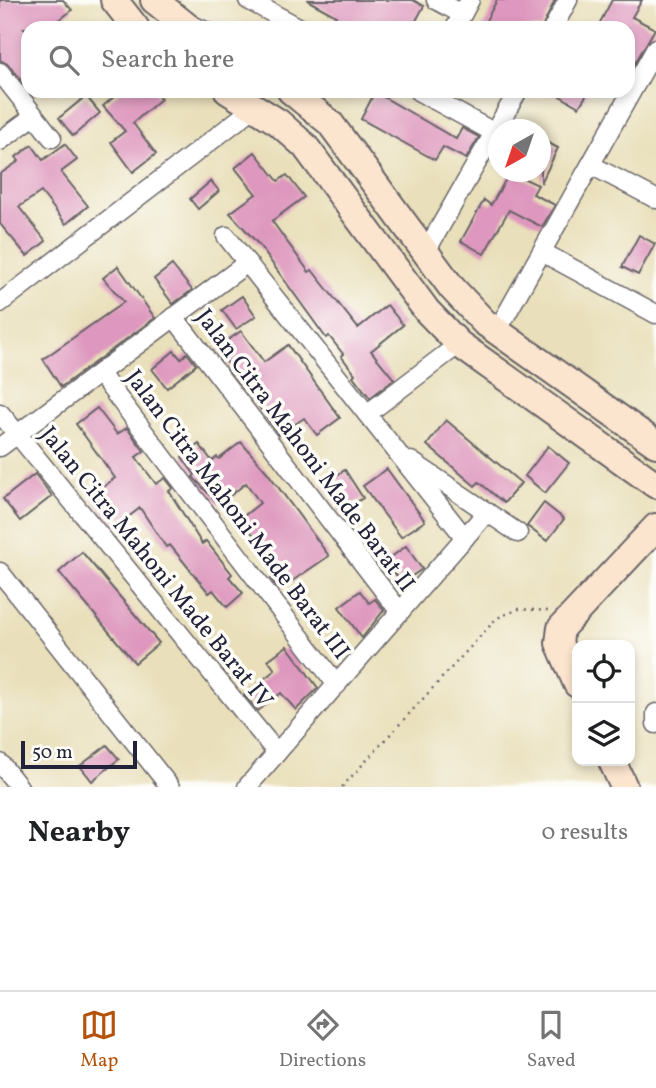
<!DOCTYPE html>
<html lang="en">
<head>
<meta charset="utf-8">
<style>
	:root { --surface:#fff; --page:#f6f6f6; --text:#202124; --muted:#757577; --line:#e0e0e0; --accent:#b45309 }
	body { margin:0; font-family:Vollkorn,serif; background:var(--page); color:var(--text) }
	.controls { position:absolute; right:21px; bottom:21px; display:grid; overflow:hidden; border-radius:14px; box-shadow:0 4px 10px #0003 }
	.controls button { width:63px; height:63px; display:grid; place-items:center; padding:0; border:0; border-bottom:2px solid var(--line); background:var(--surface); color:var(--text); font:35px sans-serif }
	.compass { position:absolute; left:488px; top:119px; width:63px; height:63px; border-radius:50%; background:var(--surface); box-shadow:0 4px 10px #0003; rotate:220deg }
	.scale { position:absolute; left:21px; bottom:18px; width:116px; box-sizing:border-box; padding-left:7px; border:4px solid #22223b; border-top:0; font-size:19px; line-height:24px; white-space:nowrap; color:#22223b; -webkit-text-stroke:5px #fdfcf7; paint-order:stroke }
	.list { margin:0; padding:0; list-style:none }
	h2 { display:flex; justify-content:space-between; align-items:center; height:91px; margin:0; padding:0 28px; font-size:30px }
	h2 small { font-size:23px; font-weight:400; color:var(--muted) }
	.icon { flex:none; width:38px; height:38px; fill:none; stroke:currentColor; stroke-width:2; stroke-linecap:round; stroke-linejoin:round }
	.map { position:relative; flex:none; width:656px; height:787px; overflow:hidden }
	.search { position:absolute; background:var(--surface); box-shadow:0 4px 10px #0003; left:21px; right:21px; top:21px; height:77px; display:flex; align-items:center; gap:18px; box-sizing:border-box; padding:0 24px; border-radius:21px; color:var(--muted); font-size:26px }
	.sheet { height:203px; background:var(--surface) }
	nav { display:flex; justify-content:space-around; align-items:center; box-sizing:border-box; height:98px; border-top:2px solid var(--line); background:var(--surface); font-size:19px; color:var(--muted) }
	nav a { display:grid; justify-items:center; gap:4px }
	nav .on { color:var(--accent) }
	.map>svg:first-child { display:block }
	.building { fill:#de97be }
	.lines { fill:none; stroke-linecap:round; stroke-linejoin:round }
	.lane-casing { stroke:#686467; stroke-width:12 }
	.street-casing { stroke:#686467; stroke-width:21 }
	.secondary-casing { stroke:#686467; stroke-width:30 }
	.path { stroke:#686467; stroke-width:2.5; stroke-dasharray:2 5; stroke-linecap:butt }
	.lane { stroke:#fff; stroke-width:9 }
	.street { stroke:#fff; stroke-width:18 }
	.secondary { stroke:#fce5cf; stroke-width:26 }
	.labels { text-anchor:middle; stroke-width:7; stroke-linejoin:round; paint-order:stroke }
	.street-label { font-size:24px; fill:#22223b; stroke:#fdfcf7 }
</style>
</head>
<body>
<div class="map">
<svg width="656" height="787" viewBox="0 0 656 787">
	<rect width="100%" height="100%" fill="#fdfcf7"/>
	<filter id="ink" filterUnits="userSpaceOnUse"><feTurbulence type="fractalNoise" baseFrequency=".0143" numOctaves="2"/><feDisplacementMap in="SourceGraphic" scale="14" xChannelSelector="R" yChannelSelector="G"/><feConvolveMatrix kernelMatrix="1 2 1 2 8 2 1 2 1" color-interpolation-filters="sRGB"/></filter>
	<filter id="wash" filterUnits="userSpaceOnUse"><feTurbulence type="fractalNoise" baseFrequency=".00686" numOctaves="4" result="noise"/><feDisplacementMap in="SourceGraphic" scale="28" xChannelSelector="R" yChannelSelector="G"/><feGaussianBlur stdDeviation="1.57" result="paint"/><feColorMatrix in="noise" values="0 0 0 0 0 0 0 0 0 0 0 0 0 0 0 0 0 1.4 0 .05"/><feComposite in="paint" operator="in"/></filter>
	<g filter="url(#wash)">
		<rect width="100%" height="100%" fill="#e9dfba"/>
		<g id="blocks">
			<g class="building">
				<polygon points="0,0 63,0 72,10 49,28 24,28 28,32 28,89 9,65 0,60"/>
				<polygon points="307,0 413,0 424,6 412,28 347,28 334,20 336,16"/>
				<polygon points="497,0 555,0 542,28 482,28"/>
				<polygon points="612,0 642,0 632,17 655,29 628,75 628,28 597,28"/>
				<polygon points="121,91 154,91 161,99 133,123 156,154 133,172 111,142 125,131 103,106"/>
				<polygon points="551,91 589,91 579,107"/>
				<polygon points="375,92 456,139 462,128 479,137 466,159 443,147 435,160 361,119"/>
				<polygon points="86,96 100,113 73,136 59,118"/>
				<polygon points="541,139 558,148 541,183"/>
				<polygon points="65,144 77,160 61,172 88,206 66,224 41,192 19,207 46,241 27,256 0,224 0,174 19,161 16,157 32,145 43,160"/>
				<polygon points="255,152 278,181 287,175 304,197 272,221 309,272 312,270 327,289 358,328 387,305 403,325 371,351 394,379 370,398 353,376 355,374 341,356 343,354 329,336 326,338 259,245 230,213 256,194 235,168"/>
				<polygon points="510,172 538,185 533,194 555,205 542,227 509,210 484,254 461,241 484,200 491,205"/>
				<polygon points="211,181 219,191 198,209 190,199"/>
				<polygon points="639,235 655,244 638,275 622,267"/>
				<polygon points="172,265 192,290 173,304 154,279"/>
				<polygon points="118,266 155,318 61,387 43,359 124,302 103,278"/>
				<polygon points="242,296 256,316 236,329 222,310"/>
				<polygon points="241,331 264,362 288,345 340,418 317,435 304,418 279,435 217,348"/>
				<polygon points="174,351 181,359 187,353 196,365 167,388 152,369"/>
				<polygon points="97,408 117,434 127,428 144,451 136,457 156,484 165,478 173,488 169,491 202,544 206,541 232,574 229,577 243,593 227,607 213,590 209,593 170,545 166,547 140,508 114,528 91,496 115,478 76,424"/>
				<polygon points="446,420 521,483 504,503 479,482 475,486 427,445"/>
				<polygon points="241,442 267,472 329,556 279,590 271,579 283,570 240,519 260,503 246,483 219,505 193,477 195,475 182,457 199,444 212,461 217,457 219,459"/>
				<polygon points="548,446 569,463 545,493 525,476"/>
				<polygon points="387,469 425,521 401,537 363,486"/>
				<polygon points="345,470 363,498 341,512 323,484"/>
				<polygon points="35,474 52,496 20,521 3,499"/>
				<polygon points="544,503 564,519 547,541 527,526"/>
				<polygon points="406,546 422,569 402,583 386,561"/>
				<polygon points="82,552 159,643 135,663 59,572"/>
				<polygon points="360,591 369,603 375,599 384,610 362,638 339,607"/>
				<polygon points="287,646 318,688 296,710 281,693 258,711 244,695 275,670 268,660"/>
				<polygon points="107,745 119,759 92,781 80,766"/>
			</g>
		</g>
	</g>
	<g filter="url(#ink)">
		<use href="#blocks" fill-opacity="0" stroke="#686467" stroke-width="2"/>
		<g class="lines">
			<defs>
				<polyline id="lane" points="190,19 209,28"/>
				<g id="street">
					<polyline points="248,0 300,28"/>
					<polyline points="436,0 462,14"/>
					<polyline points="455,28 470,0"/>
					<polyline points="553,28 568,0"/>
					<polyline points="0,72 52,138"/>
					<polyline points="418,91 495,133"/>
					<polyline points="0,141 34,116"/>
					<polyline points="591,165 656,199"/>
					<polyline points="226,236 465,538"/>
					<polyline points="542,252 656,314"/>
					<polyline points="425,253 518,91"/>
					<polyline points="0,303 255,107"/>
					<polyline points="174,317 400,612"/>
					<polyline points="497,331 656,48"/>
					<polyline points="100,374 337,685"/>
					<polyline points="0,413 277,753"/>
					<polyline points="367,414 459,344"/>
					<polyline points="0,447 247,263"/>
					<polyline points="411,461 518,533"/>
					<polyline points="0,572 170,787"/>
					<polyline points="656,713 656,724"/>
					<polyline points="0,763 19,787"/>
					<polyline points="247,787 487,512"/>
				</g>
				<g id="secondary">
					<polyline points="114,0 136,28"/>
					<polyline points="154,0 189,28"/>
					<polyline points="228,91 278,122 305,146 427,311 459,344 656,485"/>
					<polyline points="291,91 330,123 452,288 484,322 656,444"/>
					<polyline points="577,684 559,643 561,628 656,527"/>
					<polyline points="612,761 624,787"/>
				</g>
			</defs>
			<use href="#lane" class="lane-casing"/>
			<use href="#street" class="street-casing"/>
			<use href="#secondary" class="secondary-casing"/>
			<polyline class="path" points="342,787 497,618 519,609 549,611"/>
			<use href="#lane" class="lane"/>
			<use href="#street" class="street"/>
			<use href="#secondary" class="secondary"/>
		</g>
	</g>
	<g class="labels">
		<g class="street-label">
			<text transform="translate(306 450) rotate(53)" y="8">Jalan Citra Mahoni Made Barat II</text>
			<text transform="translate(238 514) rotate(53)" y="8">Jalan Citra Mahoni Made Barat III</text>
			<text transform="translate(157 567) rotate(51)" y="8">Jalan Citra Mahoni Made Barat IV</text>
		</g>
	</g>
</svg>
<div class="controls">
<button><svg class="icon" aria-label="locate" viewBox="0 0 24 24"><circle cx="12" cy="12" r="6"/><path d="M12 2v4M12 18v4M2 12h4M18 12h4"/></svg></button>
<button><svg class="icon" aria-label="layers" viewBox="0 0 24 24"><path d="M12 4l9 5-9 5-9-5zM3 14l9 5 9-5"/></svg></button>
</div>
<svg class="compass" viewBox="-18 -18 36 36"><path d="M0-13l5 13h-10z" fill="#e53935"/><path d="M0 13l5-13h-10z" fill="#757577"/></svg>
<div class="scale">50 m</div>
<div class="search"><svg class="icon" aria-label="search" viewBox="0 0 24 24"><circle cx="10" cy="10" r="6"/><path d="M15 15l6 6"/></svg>Search here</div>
</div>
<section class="sheet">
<h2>Nearby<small>0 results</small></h2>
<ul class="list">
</ul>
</section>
<nav>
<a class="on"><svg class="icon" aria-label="map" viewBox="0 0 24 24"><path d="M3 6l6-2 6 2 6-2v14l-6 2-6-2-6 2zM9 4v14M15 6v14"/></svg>Map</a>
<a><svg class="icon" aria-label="directions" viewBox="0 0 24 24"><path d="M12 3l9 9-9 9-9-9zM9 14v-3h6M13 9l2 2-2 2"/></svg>Directions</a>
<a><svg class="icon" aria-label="saved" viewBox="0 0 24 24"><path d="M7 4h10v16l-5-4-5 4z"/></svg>Saved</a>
</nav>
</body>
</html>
